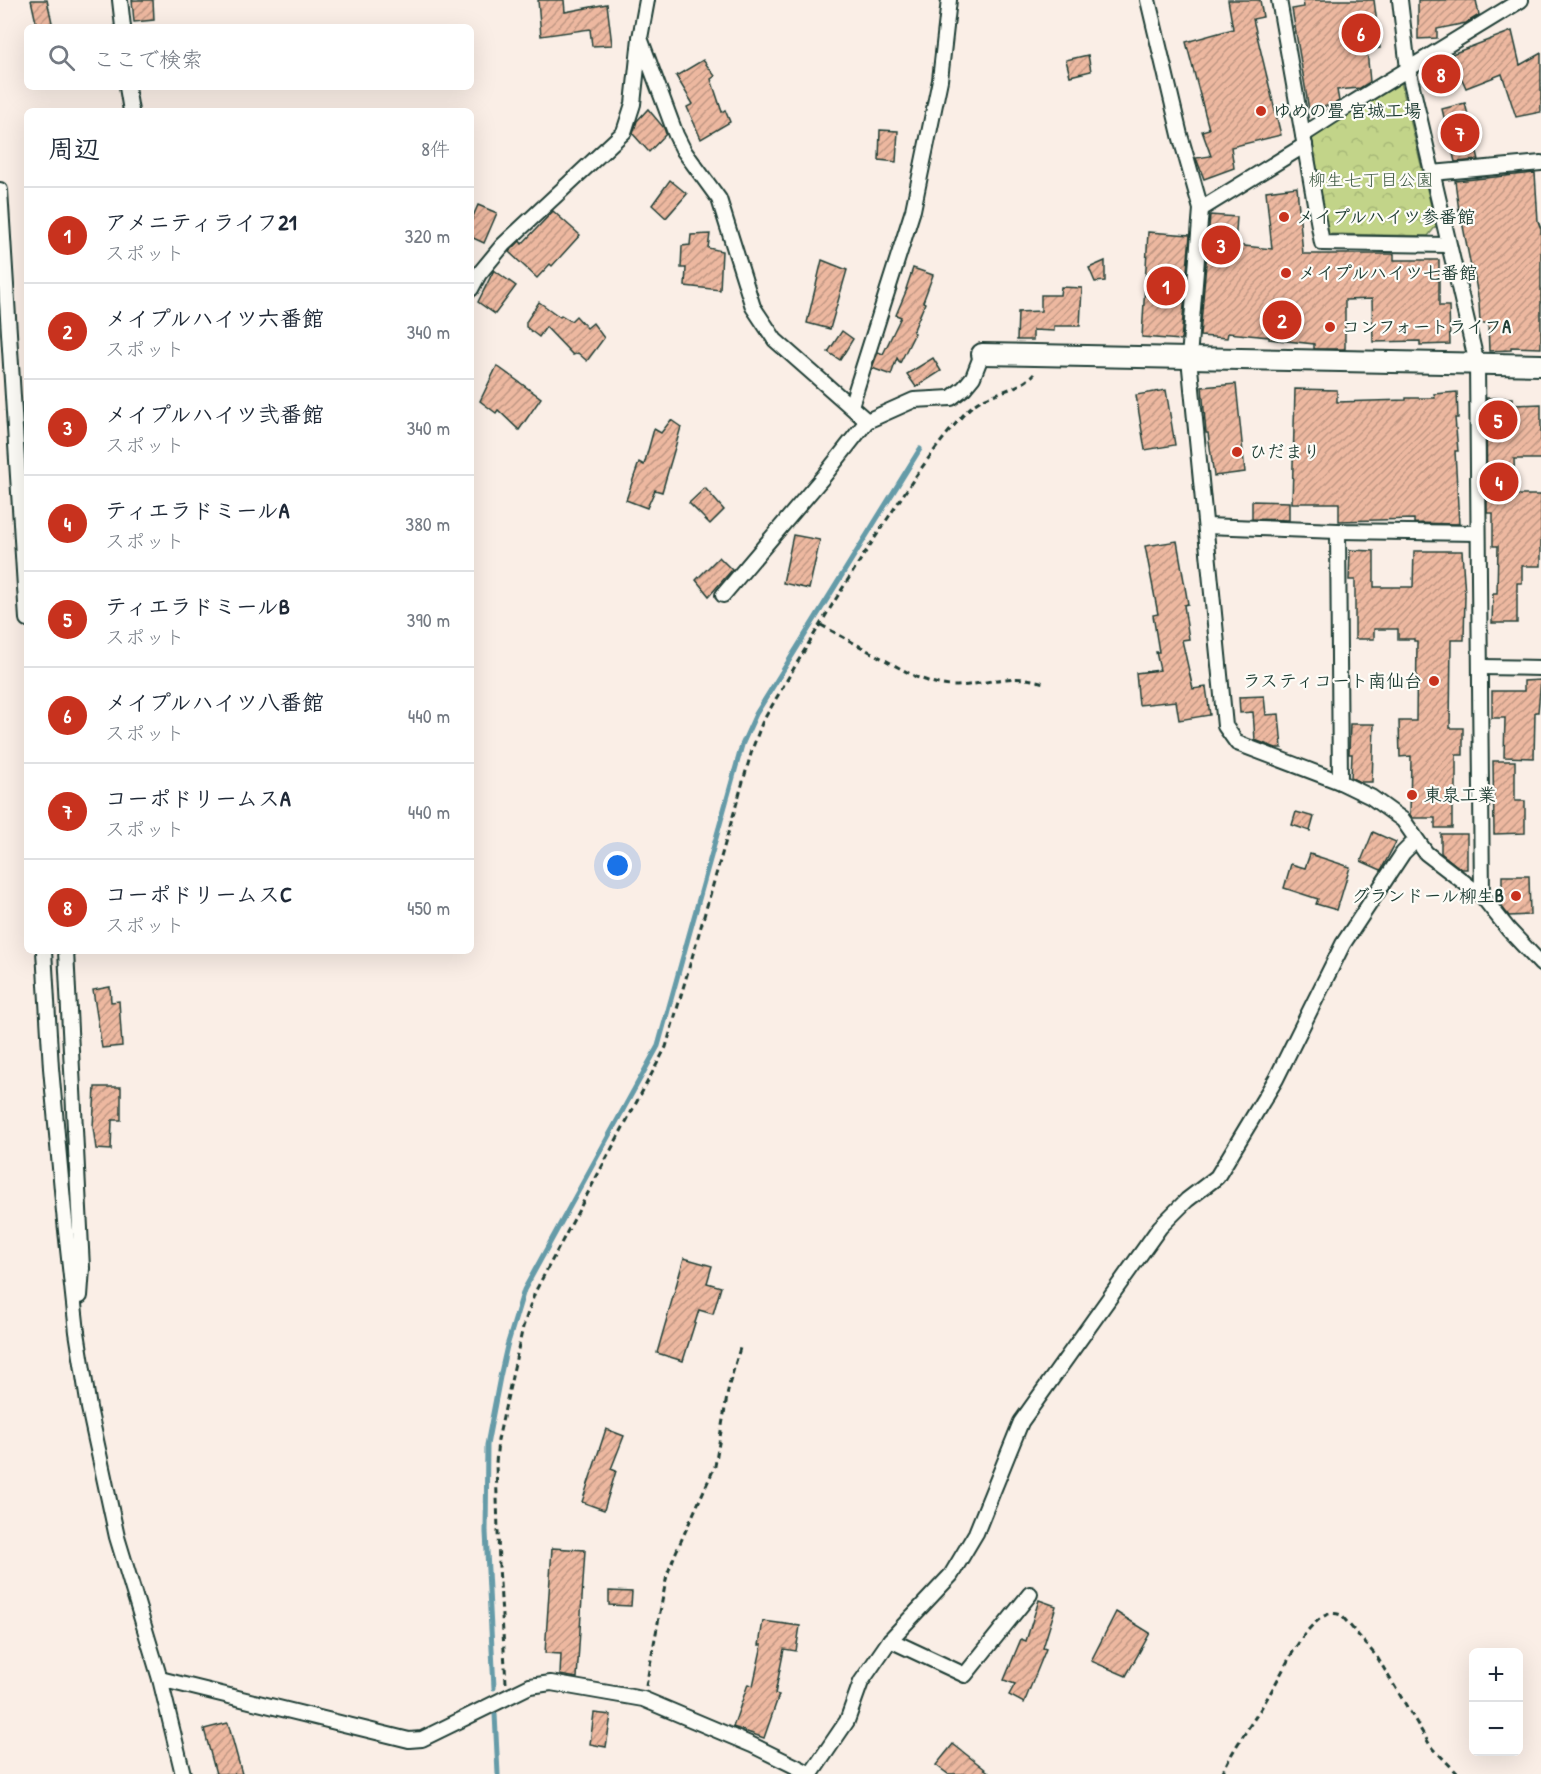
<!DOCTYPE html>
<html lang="ja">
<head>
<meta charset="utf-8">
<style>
	:root { --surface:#fff; --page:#f2f2f3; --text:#1f2937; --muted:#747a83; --line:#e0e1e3; --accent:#c8321e }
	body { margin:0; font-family:"Patrick Hand","Klee One",sans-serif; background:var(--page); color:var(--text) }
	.controls { position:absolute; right:18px; bottom:18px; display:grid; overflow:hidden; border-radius:9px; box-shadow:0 6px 24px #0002 }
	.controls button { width:54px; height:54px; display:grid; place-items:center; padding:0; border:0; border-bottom:2px solid var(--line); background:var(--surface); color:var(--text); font:30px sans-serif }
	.you { position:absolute; left:618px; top:866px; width:21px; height:21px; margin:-15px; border:4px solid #fff; border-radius:50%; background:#1a73e8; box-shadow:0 0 0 9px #1a73e833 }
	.badge { display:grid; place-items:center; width:39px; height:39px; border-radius:50%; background:var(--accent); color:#fff; font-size:20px; font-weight:700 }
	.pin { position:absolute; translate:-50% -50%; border:3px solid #fff; box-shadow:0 2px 6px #0006 }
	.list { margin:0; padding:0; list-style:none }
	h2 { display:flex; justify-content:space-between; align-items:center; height:78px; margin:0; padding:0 24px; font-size:26px }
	h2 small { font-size:20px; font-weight:400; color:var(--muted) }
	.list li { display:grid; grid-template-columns:39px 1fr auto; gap:18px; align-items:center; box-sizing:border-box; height:96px; padding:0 24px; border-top:2px solid var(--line) }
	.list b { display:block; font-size:22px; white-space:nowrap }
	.list p { margin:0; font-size:20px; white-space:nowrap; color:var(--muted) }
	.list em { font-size:20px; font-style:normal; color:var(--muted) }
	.icon { flex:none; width:33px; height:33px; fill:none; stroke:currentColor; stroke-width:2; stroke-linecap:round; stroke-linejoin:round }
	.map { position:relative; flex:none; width:1541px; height:1774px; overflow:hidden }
	.search { position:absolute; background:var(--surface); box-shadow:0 6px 24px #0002; left:24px; top:24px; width:450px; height:66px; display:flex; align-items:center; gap:15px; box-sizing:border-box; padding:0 21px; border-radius:9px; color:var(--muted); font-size:22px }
	.panel { position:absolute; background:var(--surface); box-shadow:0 6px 24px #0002; left:24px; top:108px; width:450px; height:846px; border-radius:9px }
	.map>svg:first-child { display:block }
	.park { fill:url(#park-crowns); stroke:#70885e; stroke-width:1.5 }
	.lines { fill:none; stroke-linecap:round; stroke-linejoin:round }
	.stream { stroke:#659ba8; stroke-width:5 }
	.building { fill:url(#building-hatch); stroke:#1f3d34; stroke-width:1.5 }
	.street-casing { stroke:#1f3d34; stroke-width:18 }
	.secondary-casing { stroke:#1f3d34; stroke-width:24 }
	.path { stroke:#1f3d34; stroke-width:3; stroke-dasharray:6 4.5; stroke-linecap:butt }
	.street { stroke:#fdfcf7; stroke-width:14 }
	.secondary { stroke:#fdfcf7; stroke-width:20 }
	.poi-dot { fill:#c8321e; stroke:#fdfcf7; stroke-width:2 }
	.labels { text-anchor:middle; stroke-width:4.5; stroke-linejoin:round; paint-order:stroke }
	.poi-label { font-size:18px; font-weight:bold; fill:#1f3d34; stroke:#fdfcf7; text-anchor:start }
	.park-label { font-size:18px; fill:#405b45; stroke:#fdfcf7 }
</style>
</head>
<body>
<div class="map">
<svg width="1541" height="1774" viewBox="0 0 1541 1774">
	<defs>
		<pattern id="park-crowns" width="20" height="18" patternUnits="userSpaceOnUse" patternTransform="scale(1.5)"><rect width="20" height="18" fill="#c2d489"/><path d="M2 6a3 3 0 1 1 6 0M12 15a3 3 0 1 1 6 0" fill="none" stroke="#a6b777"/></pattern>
		<pattern id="building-hatch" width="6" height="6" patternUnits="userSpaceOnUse" patternTransform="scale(1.5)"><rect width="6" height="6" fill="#edb8a0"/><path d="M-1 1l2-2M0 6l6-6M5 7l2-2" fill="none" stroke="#bf9783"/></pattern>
	</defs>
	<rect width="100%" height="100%" fill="#faeee6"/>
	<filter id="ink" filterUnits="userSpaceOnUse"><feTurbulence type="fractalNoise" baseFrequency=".0167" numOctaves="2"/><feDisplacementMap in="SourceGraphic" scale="12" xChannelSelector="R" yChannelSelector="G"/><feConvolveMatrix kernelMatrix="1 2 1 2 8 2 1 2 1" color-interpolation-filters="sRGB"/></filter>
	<g filter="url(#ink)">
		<polygon class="park" points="1401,82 1436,226 1428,236 1327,234 1312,136"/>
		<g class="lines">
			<g class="stream">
				<polyline points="494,1688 486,1532 487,1445 500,1377 507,1346 524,1290 658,1046 742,745 756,714 920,449"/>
				<polyline points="495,1714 498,1774"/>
			</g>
		</g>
		<g class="building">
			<polygon points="31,0 47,0 53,27 37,27"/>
			<polygon points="132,0 153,0 154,20 134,22"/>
			<polygon points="538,0 564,0 565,12 607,4 612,45 592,46 590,29 541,36"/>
			<polygon points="1228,0 1260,0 1263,17 1253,19 1281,135 1231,147 1234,168 1204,179 1196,158 1211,156 1202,131 1209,129 1186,42 1233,29"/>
			<polygon points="1303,0 1374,0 1380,48 1367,50 1370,82 1360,88 1337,90 1339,101 1332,105 1309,110 1292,9 1304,7"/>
			<polygon points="1418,0 1476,0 1479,15 1466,23 1437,29 1437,38 1418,39"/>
			<polygon points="1512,31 1520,65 1541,53 1541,112 1516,117 1502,74 1466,88 1461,77 1430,88 1424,70 1454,59 1452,54"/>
			<polygon points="1088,55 1091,71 1070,76 1066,60"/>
			<polygon points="703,60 715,76 711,79 722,112 725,110 730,122 701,139 687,107 693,104 676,76"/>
			<polygon points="1465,103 1479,160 1455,162 1442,109"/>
			<polygon points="648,109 664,128 666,134 649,152 633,134 637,121"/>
			<polygon points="880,130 898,131 896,162 879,160"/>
			<polygon points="1535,173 1538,221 1541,229 1541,348 1511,347 1511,350 1489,351 1488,323 1480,323 1479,303 1473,267 1471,267 1460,211 1459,211 1455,181"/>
			<polygon points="670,180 687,194 666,218 652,205"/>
			<polygon points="1297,187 1303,254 1394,254 1394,260 1439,260 1439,306 1449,306 1450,344 1420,345 1420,341 1373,342 1372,299 1345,300 1345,349 1314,349 1314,344 1269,339 1269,337 1228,333 1227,338 1200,336 1210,215 1237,217 1235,245 1272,249 1266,191"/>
			<polygon points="478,205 497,213 484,243 471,237 471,221"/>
			<polygon points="553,211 580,235 552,266 550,264 537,278 509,252 520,241 522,244"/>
			<polygon points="1148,232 1190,235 1181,340 1142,337"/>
			<polygon points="710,234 708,248 722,251 720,290 685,286 686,268 681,268 682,246 690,245 691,235"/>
			<polygon points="822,260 847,270 830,329 807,323"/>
			<polygon points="1105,261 1105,281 1095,282 1089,268"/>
			<polygon points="913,268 933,275 923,302 925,303 913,332 915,333 900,363 897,358 891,375 872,368 878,352 883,354 901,317 896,315 907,289 906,289"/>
			<polygon points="494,270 516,286 495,314 478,302"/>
			<polygon points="1061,287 1082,288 1080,326 1054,326 1054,331 1033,330 1033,340 1017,340 1018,312 1041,311 1041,295 1060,295"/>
			<polygon points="539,302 560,317 561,315 571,321 576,316 587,328 593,323 604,338 587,361 578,353 573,355 546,327 539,337 526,327 526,322"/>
			<polygon points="842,331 853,339 840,360 828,352"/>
			<polygon points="933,358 941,371 916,387 907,374"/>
			<polygon points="497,366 541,398 519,430 498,410 496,413 480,401"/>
			<polygon points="1236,384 1245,472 1214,476 1208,433 1206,433 1202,387"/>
			<polygon points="1295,389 1337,390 1337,402 1406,400 1406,398 1435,398 1434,394 1457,392 1458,418 1455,418 1458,451 1455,451 1459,524 1414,523 1414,519 1339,521 1339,503 1292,503"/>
			<polygon points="1166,390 1175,445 1145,450 1136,395"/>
			<polygon points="1486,398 1513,398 1514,405 1541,404 1541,459 1514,459 1515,495 1541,495 1541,566 1522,566 1522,583 1517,583 1517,623 1492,623 1493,593 1497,593 1498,546 1493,546 1493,513 1487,513"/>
			<polygon points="671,420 681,427 662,492 655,490 647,508 626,500 639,462 644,465 654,429 661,433"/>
			<polygon points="705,488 724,510 710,524 689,503"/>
			<polygon points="1252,501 1289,502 1289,520 1252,519"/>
			<polygon points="793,535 820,540 809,589 783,583"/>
			<polygon points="1177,541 1188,604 1184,605 1189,639 1182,640 1193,689 1206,687 1210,715 1179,720 1176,701 1139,705 1136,673 1160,670 1156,652 1159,652 1153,615 1158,614 1145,546"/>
			<polygon points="1350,550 1374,551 1374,587 1413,587 1414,551 1462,551 1465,595 1464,640 1451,640 1450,728 1463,728 1463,755 1456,755 1456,792 1452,792 1452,828 1435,828 1435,818 1413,818 1410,815 1411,756 1400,757 1399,721 1416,721 1417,641 1414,641 1414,639 1398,639 1398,629 1374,629 1374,639 1355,639 1355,580 1349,580"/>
			<polygon points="719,557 732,570 709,596 696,580"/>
			<polygon points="1541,680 1538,712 1535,712 1534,758 1504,757 1505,718 1492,718 1492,691 1524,691 1524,681"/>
			<polygon points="1264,696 1266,715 1279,714 1282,748 1276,748 1255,740 1253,712 1240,713 1239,697"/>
			<polygon points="1350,724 1374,724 1372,782 1361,782 1351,778 1352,754 1349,754"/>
			<polygon points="1493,761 1515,761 1515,801 1525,801 1525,833 1494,834"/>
			<polygon points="1296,812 1314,817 1310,831 1292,825"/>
			<polygon points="1373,832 1396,842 1381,870 1361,861"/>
			<polygon points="1441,834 1467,834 1467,869 1461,869 1441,853"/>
			<polygon points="1310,854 1350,867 1337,910 1316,904 1318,899 1284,888 1291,864 1305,868"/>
			<polygon points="1502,876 1529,876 1530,915 1509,916 1502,907"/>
			<polygon points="110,987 111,1002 119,1001 122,1046 102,1048 93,990"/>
			<polygon points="95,1087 121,1087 121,1120 112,1120 111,1150 96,1149 93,1127"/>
			<polygon points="684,1258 712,1266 707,1283 721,1287 713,1314 699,1310 683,1361 657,1353"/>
			<polygon points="606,1429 624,1436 611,1469 616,1471 604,1510 582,1502"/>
			<polygon points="552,1548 585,1550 577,1678 560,1675 561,1654 545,1653"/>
			<polygon points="609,1591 632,1592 631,1606 609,1605"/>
			<polygon points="1039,1600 1056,1606 1043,1648 1046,1649 1024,1703 1009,1695 1015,1684 1004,1680 1021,1639 1026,1641"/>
			<polygon points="1116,1612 1150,1633 1126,1676 1091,1661"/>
			<polygon points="763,1621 800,1626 796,1651 784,1649 775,1694 779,1695 764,1738 733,1727 748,1684 753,1686 762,1645 759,1645"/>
			<polygon points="594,1713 611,1715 606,1747 590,1744"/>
			<polygon points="228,1723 242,1774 216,1774 204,1729"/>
			<polygon points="953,1744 991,1774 948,1774 936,1765"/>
		</g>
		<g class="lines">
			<defs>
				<g id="street">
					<polyline points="120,0 123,27"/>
					<polyline points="1148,0 1180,135 1201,209 1189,358 1225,726 1237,743 1340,782 1371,797 1403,820 1426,853 1482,896 1508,929 1541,964"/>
					<polyline points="1279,0 1322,243 1448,245"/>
					<polyline points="1400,0 1408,69 1477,364 1482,896"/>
					<polyline points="640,38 676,135 684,151 719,199 753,307 775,340 867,421"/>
					<polyline points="127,87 131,111"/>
					<polyline points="1303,135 1351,104 1521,0"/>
					<polyline points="1432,173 1541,163"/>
					<polyline points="0,190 27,619"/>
					<polyline points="1201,209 1305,145"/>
					<polyline points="471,289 479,274 503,245 624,132 633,104 640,38 647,0"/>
					<polyline points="851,406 913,210 940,80 949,0"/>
					<polyline points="1206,526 1338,531 1478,533"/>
					<polyline points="1338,531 1340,782"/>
					<polyline points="723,595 824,476 867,421 914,400 951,398 964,388 973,377 982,354"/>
					<polyline points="1480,667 1541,668"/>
					<polyline points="44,951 51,1068 64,1212 77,1332 89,1408 117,1537 160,1679 183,1774"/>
					<polyline points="66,951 82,1268 80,1296"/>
					<polyline points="890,1640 965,1675 1030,1594"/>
					<polyline points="160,1679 409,1740 422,1739 530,1686 551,1683 643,1699 752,1745 811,1774"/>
					<polyline points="811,1774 847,1721 861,1682 890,1640 951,1575 976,1533 1021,1422 1160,1227 1187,1200 1217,1177 1276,1079 1343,944 1403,853 1416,840"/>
				</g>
				<polyline id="secondary" points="982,354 1541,365"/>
			</defs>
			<use href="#street" class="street-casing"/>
			<use href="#secondary" class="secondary-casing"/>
			<g class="path">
				<path d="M 821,625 L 916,677 C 928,681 943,687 957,686 C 990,684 1009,672 1044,683"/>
				<path d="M 506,1683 L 499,1566 L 496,1463 L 498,1440 L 523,1327 L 535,1292 L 666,1047 L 753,747 L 762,723 C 801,655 842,587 886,521 C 911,483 936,444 967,411 C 985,391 1017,393 1034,374"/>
				<polyline points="646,1686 667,1575 676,1552 715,1466 729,1385 740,1348"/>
				<path d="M 1222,1774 C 1234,1745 1254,1722 1269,1695 C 1282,1674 1297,1638 1316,1622 C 1324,1615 1331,1611 1341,1615 L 1377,1657 L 1430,1745 L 1458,1774"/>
			</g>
			<use href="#street" class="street"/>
			<use href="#secondary" class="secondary"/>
		</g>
	</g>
	<g class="poi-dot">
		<circle cx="1261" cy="111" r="6"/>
		<circle cx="1284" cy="217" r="6"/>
		<circle cx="1286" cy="273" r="6"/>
		<circle cx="1330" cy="327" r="6"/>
		<circle cx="1237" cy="452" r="6"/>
		<circle cx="1434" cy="681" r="6"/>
		<circle cx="1412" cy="795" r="6"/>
		<circle cx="1516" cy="896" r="6"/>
	</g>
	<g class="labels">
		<g class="poi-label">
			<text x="1273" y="117">ゆめの畳 宮城工場</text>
			<text x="1296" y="223">メイプルハイツ参番館</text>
			<text x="1298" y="279">メイプルハイツ七番館</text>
			<text x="1342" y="333">コンフォートライフA</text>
			<text x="1249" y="458">ひだまり</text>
			<text x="1422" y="687" text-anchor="end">ラスティコート南仙台</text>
			<text x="1424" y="801">東泉工業</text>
			<text x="1504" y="902" text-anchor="end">グランドール柳生B</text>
		</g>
		<g class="park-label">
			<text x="1371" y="186">柳生七丁目公園</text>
		</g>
	</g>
</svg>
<div class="controls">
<button>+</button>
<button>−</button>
</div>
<div class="you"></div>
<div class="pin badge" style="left:1166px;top:286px">1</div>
<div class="pin badge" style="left:1282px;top:320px">2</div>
<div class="pin badge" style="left:1221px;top:245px">3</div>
<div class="pin badge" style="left:1499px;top:482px">4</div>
<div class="pin badge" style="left:1498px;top:420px">5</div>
<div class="pin badge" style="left:1361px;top:33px">6</div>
<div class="pin badge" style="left:1460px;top:133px">7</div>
<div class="pin badge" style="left:1441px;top:74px">8</div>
<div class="search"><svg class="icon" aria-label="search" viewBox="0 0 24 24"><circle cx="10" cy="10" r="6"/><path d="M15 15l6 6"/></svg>ここで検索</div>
<section class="panel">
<h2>周辺<small>8件</small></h2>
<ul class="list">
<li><span class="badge">1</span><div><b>アメニティライフ21</b><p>スポット</p></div><em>320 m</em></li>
<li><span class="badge">2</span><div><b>メイプルハイツ六番館</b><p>スポット</p></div><em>340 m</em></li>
<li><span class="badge">3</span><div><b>メイプルハイツ弐番館</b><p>スポット</p></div><em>340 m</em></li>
<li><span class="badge">4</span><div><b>ティエラドミールA</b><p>スポット</p></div><em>380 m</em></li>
<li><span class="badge">5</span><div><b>ティエラドミールB</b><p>スポット</p></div><em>390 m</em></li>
<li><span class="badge">6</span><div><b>メイプルハイツ八番館</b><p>スポット</p></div><em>440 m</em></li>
<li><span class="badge">7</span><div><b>コーポドリームスA</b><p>スポット</p></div><em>440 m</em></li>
<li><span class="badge">8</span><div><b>コーポドリームスC</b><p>スポット</p></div><em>450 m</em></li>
</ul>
</section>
</div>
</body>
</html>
